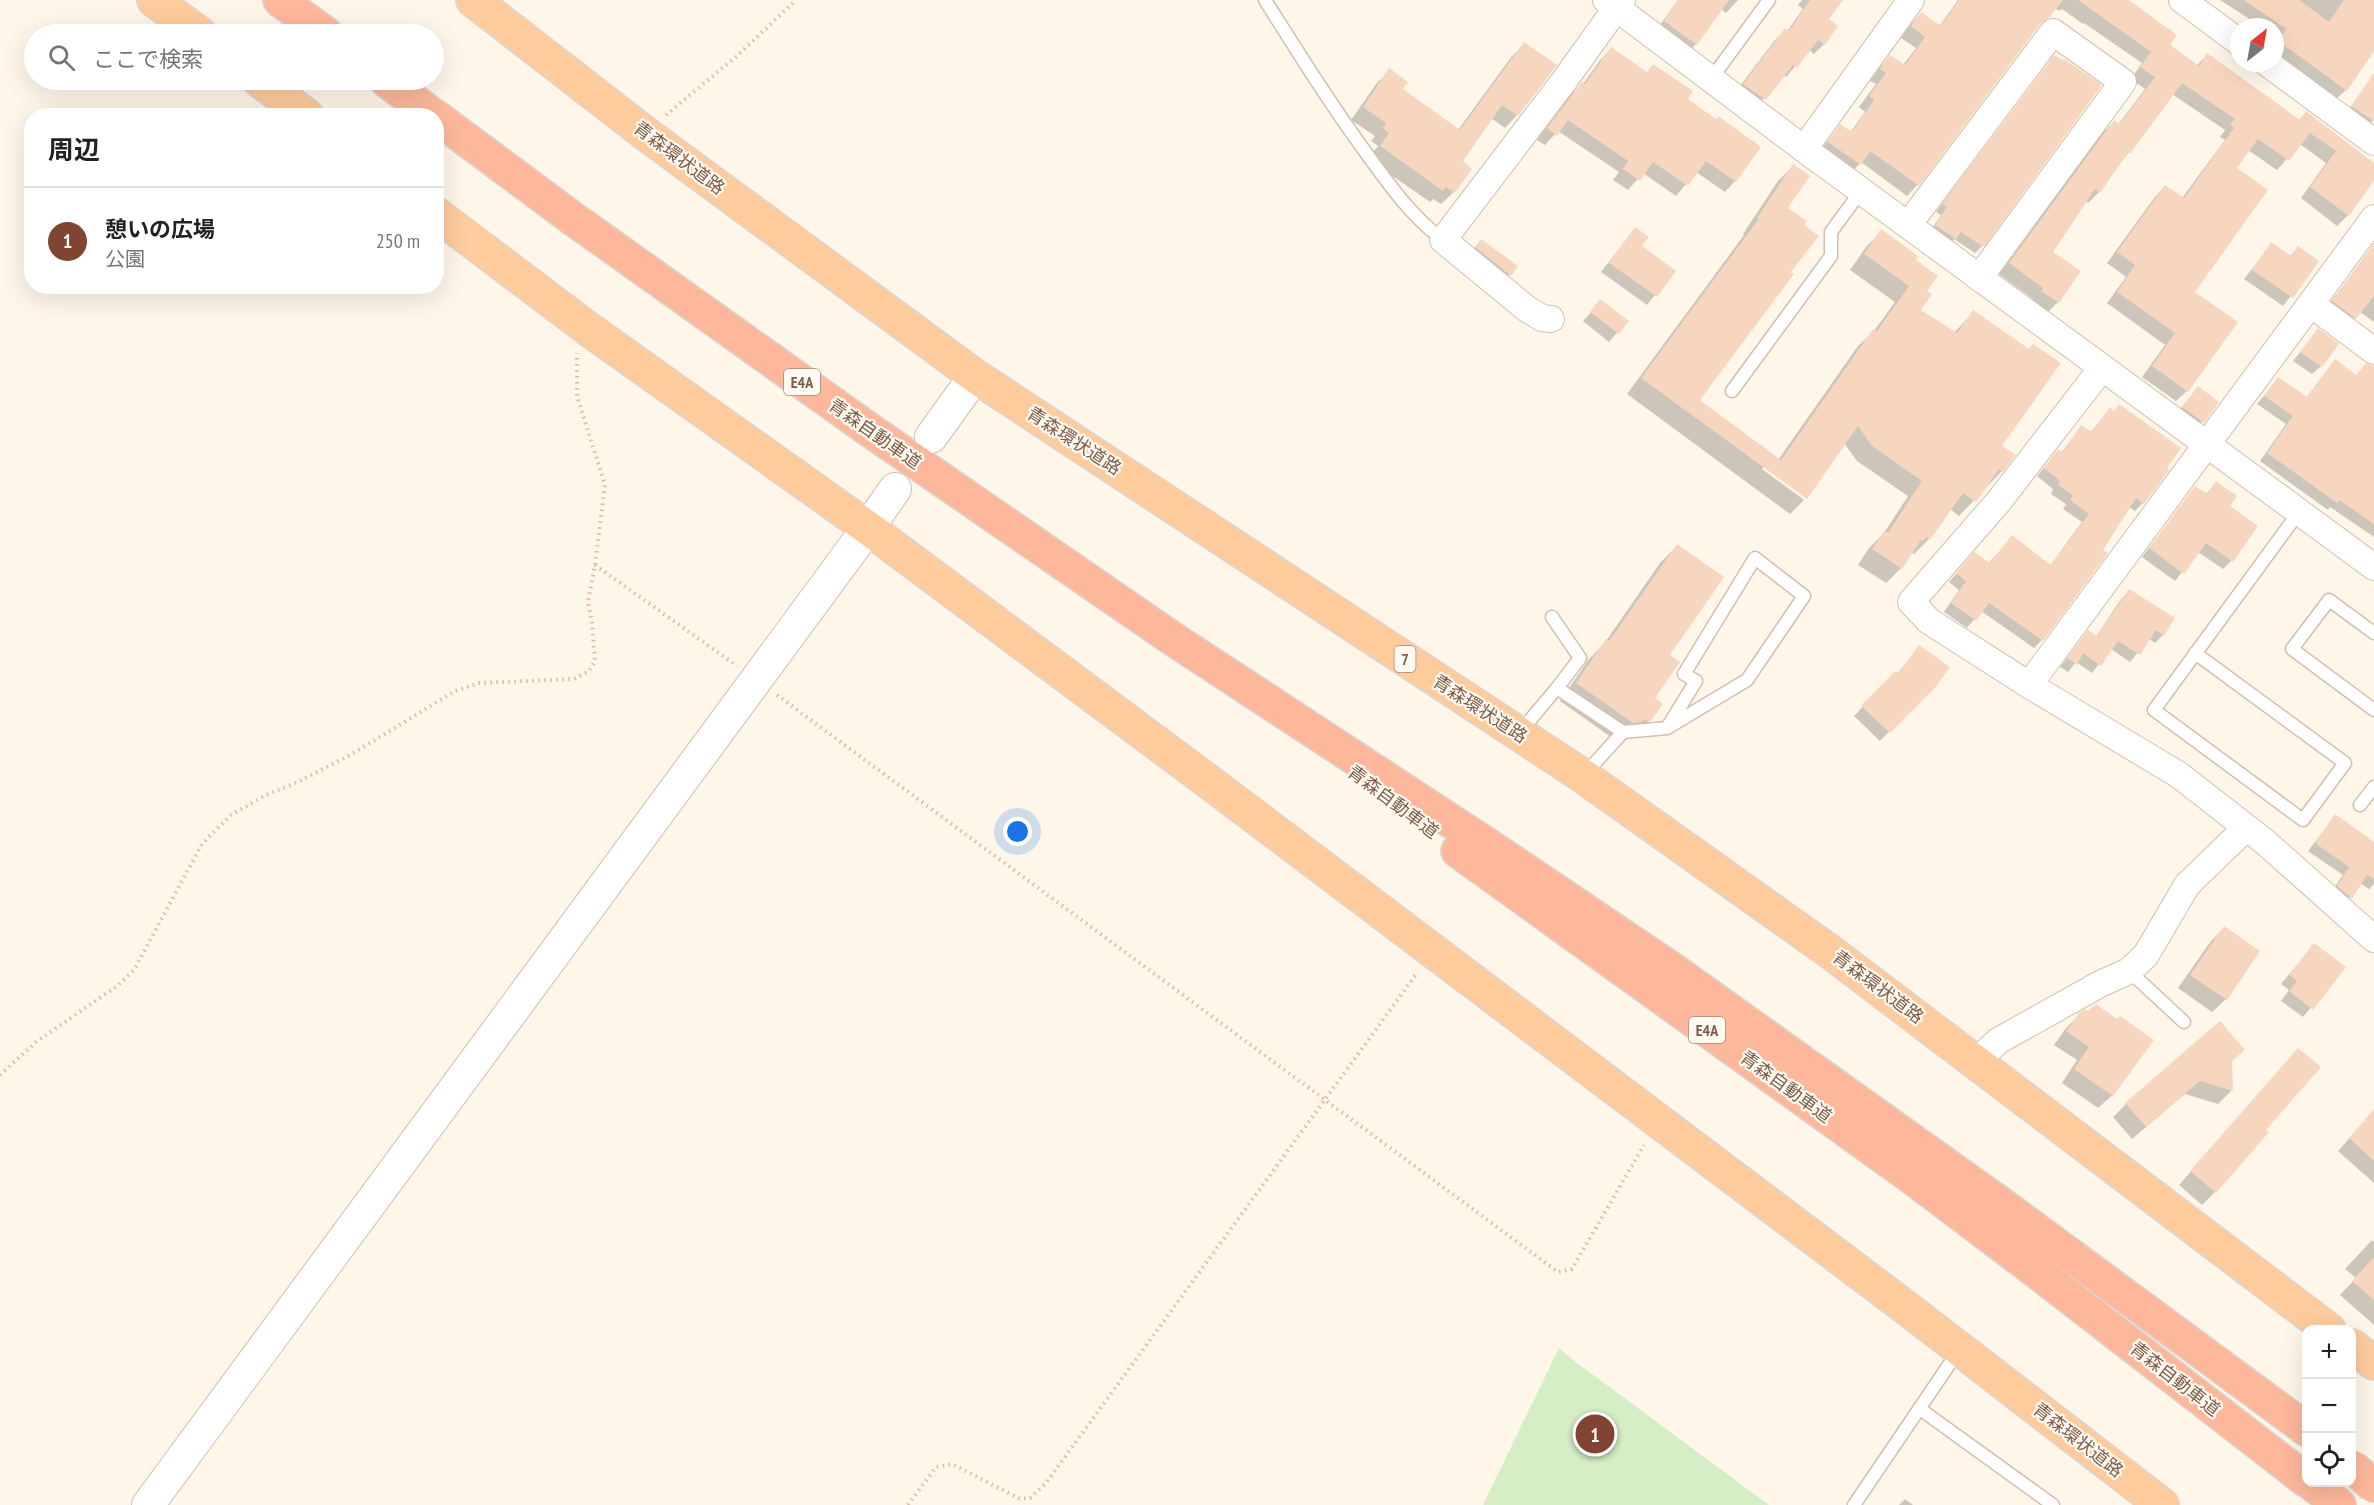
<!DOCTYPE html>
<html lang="ja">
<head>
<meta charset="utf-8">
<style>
	:root { --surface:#fff; --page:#f6f6f6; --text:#222; --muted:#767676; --line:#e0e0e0; --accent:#804531 }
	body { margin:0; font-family:"PT Sans Narrow","Noto Sans JP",sans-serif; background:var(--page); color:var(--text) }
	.controls { position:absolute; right:18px; bottom:18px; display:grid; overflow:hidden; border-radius:12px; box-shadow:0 6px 24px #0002 }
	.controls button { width:54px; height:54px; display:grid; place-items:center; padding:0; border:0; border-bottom:2px solid var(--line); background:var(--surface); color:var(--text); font:30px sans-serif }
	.compass { position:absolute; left:2230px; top:18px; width:54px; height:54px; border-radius:50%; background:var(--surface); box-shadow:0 6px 24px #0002; rotate:31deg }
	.you { position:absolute; left:1018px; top:832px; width:21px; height:21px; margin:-15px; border:4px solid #fff; border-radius:50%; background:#1a73e8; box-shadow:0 0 0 9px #1a73e833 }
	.badge { display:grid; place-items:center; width:39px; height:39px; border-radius:50%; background:var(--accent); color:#fff; font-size:20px; font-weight:700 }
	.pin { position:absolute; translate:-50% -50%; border:3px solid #fff; box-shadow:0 2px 6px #0006 }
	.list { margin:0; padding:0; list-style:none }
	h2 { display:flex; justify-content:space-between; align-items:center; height:78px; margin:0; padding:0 24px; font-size:26px }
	h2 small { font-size:20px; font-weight:400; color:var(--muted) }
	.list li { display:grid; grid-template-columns:39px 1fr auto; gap:18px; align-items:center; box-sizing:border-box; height:108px; padding:0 24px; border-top:2px solid var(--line) }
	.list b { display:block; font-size:22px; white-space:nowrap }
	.list p { margin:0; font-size:20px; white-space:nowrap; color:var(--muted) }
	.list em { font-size:20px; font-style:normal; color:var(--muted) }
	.icon { flex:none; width:33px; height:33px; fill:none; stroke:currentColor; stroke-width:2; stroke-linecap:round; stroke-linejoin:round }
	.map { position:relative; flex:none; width:2374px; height:1505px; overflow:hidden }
	.search { position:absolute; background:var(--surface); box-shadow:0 6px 24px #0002; left:24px; top:24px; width:420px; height:66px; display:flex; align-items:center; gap:15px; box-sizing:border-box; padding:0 21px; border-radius:33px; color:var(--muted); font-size:22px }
	.panel { position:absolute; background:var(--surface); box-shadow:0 6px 24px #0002; left:24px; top:108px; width:420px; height:186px; border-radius:24px }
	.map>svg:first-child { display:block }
	.green { fill:#d5eec5 }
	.shadow { fill:#0003 }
	.building { fill:#f6d6be }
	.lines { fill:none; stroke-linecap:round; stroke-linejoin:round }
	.service-casing { stroke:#d3bfad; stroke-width:15 }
	.minor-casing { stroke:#d3bfad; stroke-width:28 }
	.tertiary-casing { stroke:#d3bfad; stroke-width:34 }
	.trunk-casing { stroke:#ddd5d0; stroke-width:36 }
	.motorway-casing { stroke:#ddd5d0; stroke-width:36 }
	.path { stroke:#dcb9a0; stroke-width:4; stroke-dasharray:1.5 4.5; stroke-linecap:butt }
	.service { stroke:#fff; stroke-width:12 }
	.minor { stroke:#fff; stroke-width:26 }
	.tertiary { stroke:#fff; stroke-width:32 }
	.trunk { stroke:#fecb9d; stroke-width:33 }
	.motorway { stroke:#fdb89b; stroke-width:33 }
	.motorway-bridge-casing { stroke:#ddd5d0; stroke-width:36; stroke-linecap:butt }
	.motorway-bridge { stroke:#fdb89b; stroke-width:33 }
	.labels { text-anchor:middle; stroke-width:4.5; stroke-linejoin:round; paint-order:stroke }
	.shield { fill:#fffaf1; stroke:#a38c7b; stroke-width:1.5 }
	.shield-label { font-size:16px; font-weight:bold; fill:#7c5d49 }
	.street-label { font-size:18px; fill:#7c5d49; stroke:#fffaf1 }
</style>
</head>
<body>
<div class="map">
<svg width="2374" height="1505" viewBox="0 0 2374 1505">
	<rect width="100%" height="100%" fill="#fef7e9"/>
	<polygon class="green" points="1559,1348 1577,1363 1769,1505 1483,1505"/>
	<g class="shadow">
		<polygon points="1678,0 1738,0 1726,13 1721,9 1696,44 1686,54 1655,32"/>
		<polygon points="1802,0 1841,0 1827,20 1824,44 1814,54 1809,50 1786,77 1783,75 1755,109 1734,94 1775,40 1785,30 1787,31 1803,9 1798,5"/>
		<polygon points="1958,0 2126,0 2168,45 2196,66 2207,55 2298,121 2306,113 2374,165 2374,178 2348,215 2337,226 2301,198 2326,163 2300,144 2277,170 2248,150 2235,168 2193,292 2187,391 2176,401 2142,377 2165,345 2107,303 2126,277 2107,263 2155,197 2165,186 2182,198 2225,140 2220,137 2225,130 2172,94 2099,192 2088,203 2086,201 2050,252 2079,271 2058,302 2047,313 2031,302 2033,299 1999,274 2103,132 2114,122 2118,125 2145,89 2131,79 2142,63 2084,23 2083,24 2062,9 2059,11 2055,8 2034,30 1917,185 1907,196 1861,162 1849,175 1818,153 1840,126 1850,133 1865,112 1859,107 1876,84 1870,81 1879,68 1890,57 1903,65 1916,48 1901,38 1910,25 1921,14 1939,27"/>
		<polygon points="2220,0 2374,0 2374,49 2346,90 2337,98 2275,53 2275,44 2279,38 2275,36 2275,27 2262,27"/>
		<polygon points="1525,44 1517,115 1505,128 1491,118 1460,162 1454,192 1441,204 1433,199 1430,202 1368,159 1378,146 1371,141 1375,136 1351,120 1377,83 1390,70 1401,90 1458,130 1512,56"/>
		<polygon points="1611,49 1686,99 1735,181 1725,192 1696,172 1676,196 1643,173 1628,190 1613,180 1619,172 1558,131 1545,145 1537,140 1571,94 1583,84 1601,59"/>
		<polygon points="2063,62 1982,246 1975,253 1954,239 1947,246 1929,233 1941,215 1936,212 2047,65"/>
		<polygon points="2374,74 2374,119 2370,124 2348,111"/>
		<polygon points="1793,166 1786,208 1698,401 1778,460 1858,346 1874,331 1895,302 1850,270 1866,247 1882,231 1914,260 1925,291 1919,311 1954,333 1973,312 2000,446 2002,471 1959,516 1950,509 1929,539 1914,554 1911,552 1901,568 1886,583 1858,565 1869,548 1884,533 1908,496 1857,461 1844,443 1805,499 1805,496 1764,466 1762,469 1804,500 1790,514 1627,394 1744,235 1743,234 1778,181"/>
		<polygon points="1635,229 1640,246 1674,271 1647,305 1601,272"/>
		<polygon points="1481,241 1516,267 1501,284 1472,250"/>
		<polygon points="2272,244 2290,256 2298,248 2317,261 2283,306 2244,279"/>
		<polygon points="2369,253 2374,256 2374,322 2360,312 2347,327 2324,310"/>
		<polygon points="1595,308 1627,321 1609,342 1583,321"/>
		<polygon points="2318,330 2321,366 2312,374 2293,361"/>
		<polygon points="2374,366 2374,537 2330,507 2328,510 2260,461 2286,424 2257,404 2278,379 2306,398 2328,369 2355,377"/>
		<polygon points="2198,388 2217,402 2194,431 2174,416"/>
		<polygon points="2110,409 2165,469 2143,503 2135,511 2129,507 2042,640 2034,648 1981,611 1967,628 1944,612 1959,590 1949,582 1966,562 1988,564 2012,537 2050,566 2082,522 2063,509 2066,504 2051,494 2053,489 2037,476 2058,451 2061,453 2081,427 2090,433"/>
		<polygon points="2216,483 2228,507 2231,561 2223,569 2198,552 2175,581 2142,557 2195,488 2205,495"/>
		<polygon points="1677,546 1668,656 1653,699 1650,720 1632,738 1625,737 1615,740 1560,701 1589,659 1604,644 1660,563"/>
		<polygon points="2130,591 2163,635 2155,643 2149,639 2130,662 2111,649 2092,673 2076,662 2068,672 2060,667 2088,632 2096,637 2121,599"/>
		<polygon points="1920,647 1932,688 1880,741 1854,716 1895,673 1896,675"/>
		<polygon points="2335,816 2374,843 2374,884 2369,889 2360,883 2343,906 2330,894 2343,875 2308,851"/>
		<polygon points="2224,928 2226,999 2212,1012 2178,988 2211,941"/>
		<polygon points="2314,945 2343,968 2303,1017 2281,1001 2289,990 2281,984"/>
		<polygon points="2080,1014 2116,1092 2098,1108 2062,1083 2077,1060 2054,1045 2066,1028"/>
		<polygon points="2298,1050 2264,1130 2215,1192 2202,1205 2179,1185"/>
		<polygon points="2231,1062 2231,1091 2218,1104 2185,1094 2132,1139 2113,1117 2126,1104"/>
		<polygon points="2374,1111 2374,1183 2338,1151"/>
		<polygon points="2372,1240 2374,1242 2374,1325 2340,1295 2356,1278 2345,1269"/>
		<polygon points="1905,1499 1913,1505 1899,1505"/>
	</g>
	<g class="building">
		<polygon points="1678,0 1729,0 1697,45 1664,21"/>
		<polygon points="1810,0 1843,0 1829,19 1838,26 1825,45 1818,40 1797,68 1793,65 1766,100 1743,84 1785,28 1789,31"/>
		<polygon points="1959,0 2063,0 2049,18 2041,23 1919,186 1870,151 1861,165 1828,142 1840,124 1852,132 1874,100 1869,96 1886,73 1880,69 1890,55 1905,65 1925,37 1911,26 1921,12 1941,26"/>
		<polygon points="2078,0 2129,0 2177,35 2170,45 2199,66 2207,53 2300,120 2306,111 2374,163 2374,181 2349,216 2310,187 2336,151 2310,133 2289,161 2258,139 2237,168 2268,190 2195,292 2238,322 2188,392 2152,366 2175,333 2117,292 2135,265 2117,252 2165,185 2184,198 2234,128 2230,125 2235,119 2182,83 2130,154 2128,152 2100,193 2095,189 2053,252 2081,271 2059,303 2041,291 2043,288 2009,263 2114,120 2120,124 2155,77 2140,67 2151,52"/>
		<polygon points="2244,0 2299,0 2329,22 2344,0 2374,0 2374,51 2347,91 2278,41 2286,29"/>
		<polygon points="1524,42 1557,65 1518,116 1502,105 1463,161 1472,169 1455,193 1446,187 1443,191 1380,146 1389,133 1383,128 1386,123 1363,107 1389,68 1408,82 1403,89 1460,130"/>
		<polygon points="1611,47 1647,72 1653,64 1693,91 1688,99 1716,119 1718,116 1761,147 1736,182 1706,161 1688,186 1653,162 1640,181 1623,169 1628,161 1568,120 1557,136 1547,128 1582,82 1585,84"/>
		<polygon points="2054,55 2063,60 2064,59 2102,85 1984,247 1961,232 1956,239 1935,225 1947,207 1943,204"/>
		<polygon points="2374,73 2374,121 2351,106"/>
		<polygon points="1793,164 1810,176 1788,208 1807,221 1804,225 1819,236 1791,272 1794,274 1700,400 1781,460 1873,329 1877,331 1909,286 1864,254 1881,229 1918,256 1916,260 1938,276 1927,291 1932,294 1921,310 1957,333 1973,310 2029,349 2033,344 2061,363 2002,446 2016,455 2003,472 1999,469 1976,502 1963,493 1930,540 1926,537 1923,541 1921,540 1902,569 1872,549 1884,531 1888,533 1922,481 1872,446 1858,426 1807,499 1641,378 1758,220 1757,218"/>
		<polygon points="1635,227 1649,237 1642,246 1676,271 1657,297 1609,263"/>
		<polygon points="1481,239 1518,266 1511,276 1475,247"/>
		<polygon points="2271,242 2291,256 2298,246 2319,261 2293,298 2252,270"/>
		<polygon points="2374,243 2374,296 2356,319 2332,301"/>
		<polygon points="1600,299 1629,321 1619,334 1590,312"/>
		<polygon points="2318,328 2339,344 2322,367 2300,352"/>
		<polygon points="2335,359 2356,375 2366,363 2374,366 2374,524 2339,500 2337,503 2267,453 2293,416 2264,396 2278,377 2307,397"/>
		<polygon points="2198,386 2219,402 2204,423 2182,407"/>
		<polygon points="2119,404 2181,448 2167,468 2169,470 2144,504 2136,498 2103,550 2108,553 2043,641 1989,603 1976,621 1951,603 1966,581 1956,573 1974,552 1990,563 2012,535 2051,565 2089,514 2070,500 2073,495 2058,485 2060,481 2044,468 2058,449 2063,452 2081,425 2092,432 2110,407 2114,411"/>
		<polygon points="2216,481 2237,496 2230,506 2258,526 2233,562 2206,543 2184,574 2149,548 2195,486 2207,494"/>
		<polygon points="1677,544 1724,577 1670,655 1680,662 1655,698 1663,704 1651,721 1643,720 1642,722 1633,723 1576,683 1606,639 1609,641"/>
		<polygon points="2129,589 2175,618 2164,636 2156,630 2140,655 2118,641 2101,666 2083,653 2077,665 2067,658 2088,630 2097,636"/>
		<polygon points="1919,645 1950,667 1934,689 1890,733 1861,706 1895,671 1898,674"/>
		<polygon points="2335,814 2374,842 2374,879 2367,875 2352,899 2337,886 2349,867 2315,843"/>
		<polygon points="2224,926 2260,951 2227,1000 2190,975"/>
		<polygon points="2314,943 2346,967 2313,1010 2289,991 2297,981 2289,975"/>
		<polygon points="2096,1004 2117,1019 2120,1016 2154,1040 2113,1096 2074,1069 2089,1047 2066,1031 2079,1013 2085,1009 2088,1011"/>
		<polygon points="2220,1021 2245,1050 2232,1061 2233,1091 2200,1081 2146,1127 2125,1103"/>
		<polygon points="2298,1048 2321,1067 2266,1130 2269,1132 2216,1193 2190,1171"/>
		<polygon points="2374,1109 2374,1161 2349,1138"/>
		<polygon points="2374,1257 2374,1300 2352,1281"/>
	</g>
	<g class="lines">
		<defs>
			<g id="service">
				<path d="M 1265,0 C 1297,51 1329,102 1364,150 C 1388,183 1410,215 1443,240"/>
				<polyline points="1711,79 1769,0"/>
				<polyline points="1732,391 1831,256 1831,232 1861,191"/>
				<polyline points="1552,617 1580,658 1557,688"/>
				<polyline points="2374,633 2329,600 2292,649 2374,710"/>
				<polyline points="2195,653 2345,763 2303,820 2154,710 2299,512"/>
				<polyline points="1520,732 1557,688 1623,732 1584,775"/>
				<polyline points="1623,732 1667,728 1747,680 1804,596 1755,558 1684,674 1696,681 1667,728"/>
				<polyline points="2360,805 2374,787"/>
				<polyline points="2129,971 2184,1022"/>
				<polyline points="1920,1409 2053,1505"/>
				<polyline points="1854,1505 1959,1350"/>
			</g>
			<g id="minor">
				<polyline points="1606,0 1804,149 2374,567"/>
				<polyline points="2182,0 2239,42"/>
				<polyline points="2267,63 2374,142"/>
				<polyline points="1804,149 1911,0"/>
				<polyline points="1908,225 2053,32 2123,82 1979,278"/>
				<polyline points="2311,304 2374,351"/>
				<polyline points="1551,319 1542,318 1527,309 1443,240 1564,81 1622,0"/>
				<polyline points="2102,368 1999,501 1911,602 1929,621 2029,685 2179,775 2265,842 2374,939"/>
				<polyline points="2029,685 2374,218"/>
				<polyline points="1977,1061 1998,1041 2100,984 2129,971 2146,955 2187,885 2246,828"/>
			</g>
			<g id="tertiary">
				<polyline points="931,437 975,376"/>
				<polyline points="148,1505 868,528 895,489"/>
			</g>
			<g id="trunk">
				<polyline points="154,0 200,34"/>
				<polyline points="473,0 646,134 975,376 1583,776 1829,951 2329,1330"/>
				<polyline points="259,80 307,116"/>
				<polyline points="436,214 587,328 868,528 1209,782 1909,1310 2162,1505"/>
				<polyline points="2352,1346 2374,1363"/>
			</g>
			<g id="motorway">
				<polyline points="280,0 326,34"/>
				<polyline points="386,80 434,116"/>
				<polyline points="436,117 572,218 871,431 1173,639 1492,848 1673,970 2005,1207 2306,1429"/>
				<polyline points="1458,851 1910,1176 2032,1268 2306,1480"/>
				<polyline points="2310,1482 2339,1505"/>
			</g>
		</defs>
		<use href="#service" class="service-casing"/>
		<use href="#minor" class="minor-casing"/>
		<use href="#tertiary" class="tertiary-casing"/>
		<use href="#trunk" class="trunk-casing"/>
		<use href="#motorway" class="motorway-casing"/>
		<g class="path">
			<polyline points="666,115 737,56 796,0"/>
			<polyline points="595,565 737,666"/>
			<polyline points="777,695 1558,1272 1572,1269 1644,1145"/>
			<polyline points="0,1075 36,1042 117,986 134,970 202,844 231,815 266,795 298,782 352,754 455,691 479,683 574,679 589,671 595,661 592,622 588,602 595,565 605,485 577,396 577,353"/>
			<polyline points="908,1505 936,1467 952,1464 1020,1499 1030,1498 1046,1483 1417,973"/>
		</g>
		<use href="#service" class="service"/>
		<use href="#minor" class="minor"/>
		<use href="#tertiary" class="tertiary"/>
		<use href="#trunk" class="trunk"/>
		<use href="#motorway" class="motorway"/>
		<defs>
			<polyline id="motorway-bridge" points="2352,1467 2374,1486"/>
		</defs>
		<use href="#motorway-bridge" class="motorway-bridge-casing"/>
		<use href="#motorway-bridge" class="motorway-bridge"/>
	</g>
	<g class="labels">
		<g class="shield">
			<rect x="784" y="369" width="36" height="26" rx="4.5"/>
			<rect x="1394.5" y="646" width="21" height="26" rx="4.5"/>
			<rect x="1689" y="1017" width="36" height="26" rx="4.5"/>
		</g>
		<g class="shield-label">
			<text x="802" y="388">E4A</text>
			<text x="1405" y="665">7</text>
			<text x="1707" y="1036">E4A</text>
		</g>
		<g class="street-label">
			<text transform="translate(679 158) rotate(37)" y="6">青森環状道路</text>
			<text transform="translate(875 434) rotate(35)" y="6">青森自動車道</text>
			<text transform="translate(1074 441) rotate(33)" y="6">青森環状道路</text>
			<text transform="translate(1480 709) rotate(33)" y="6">青森環状道路</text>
			<text transform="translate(1393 802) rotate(37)" y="6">青森自動車道</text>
			<text transform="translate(1878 987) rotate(37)" y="6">青森環状道路</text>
			<text transform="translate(1786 1087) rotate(36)" y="6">青森自動車道</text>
			<text transform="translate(2175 1379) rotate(38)" y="6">青森自動車道</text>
			<text transform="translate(2078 1440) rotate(38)" y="6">青森環状道路</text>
		</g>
	</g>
</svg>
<div class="controls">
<button>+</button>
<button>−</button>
<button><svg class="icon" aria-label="locate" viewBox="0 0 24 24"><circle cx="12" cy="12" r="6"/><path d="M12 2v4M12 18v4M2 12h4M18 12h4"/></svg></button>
</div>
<svg class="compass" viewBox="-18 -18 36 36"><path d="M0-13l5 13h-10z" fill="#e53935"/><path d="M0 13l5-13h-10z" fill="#767676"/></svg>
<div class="you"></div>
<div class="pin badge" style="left:1595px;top:1434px">1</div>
<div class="search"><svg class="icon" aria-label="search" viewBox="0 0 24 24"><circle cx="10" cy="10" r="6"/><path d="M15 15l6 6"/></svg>ここで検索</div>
<section class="panel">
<h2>周辺<small></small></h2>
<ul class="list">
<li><span class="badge">1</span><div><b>憩いの広場</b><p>公園</p></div><em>250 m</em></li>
</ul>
</section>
</div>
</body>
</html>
